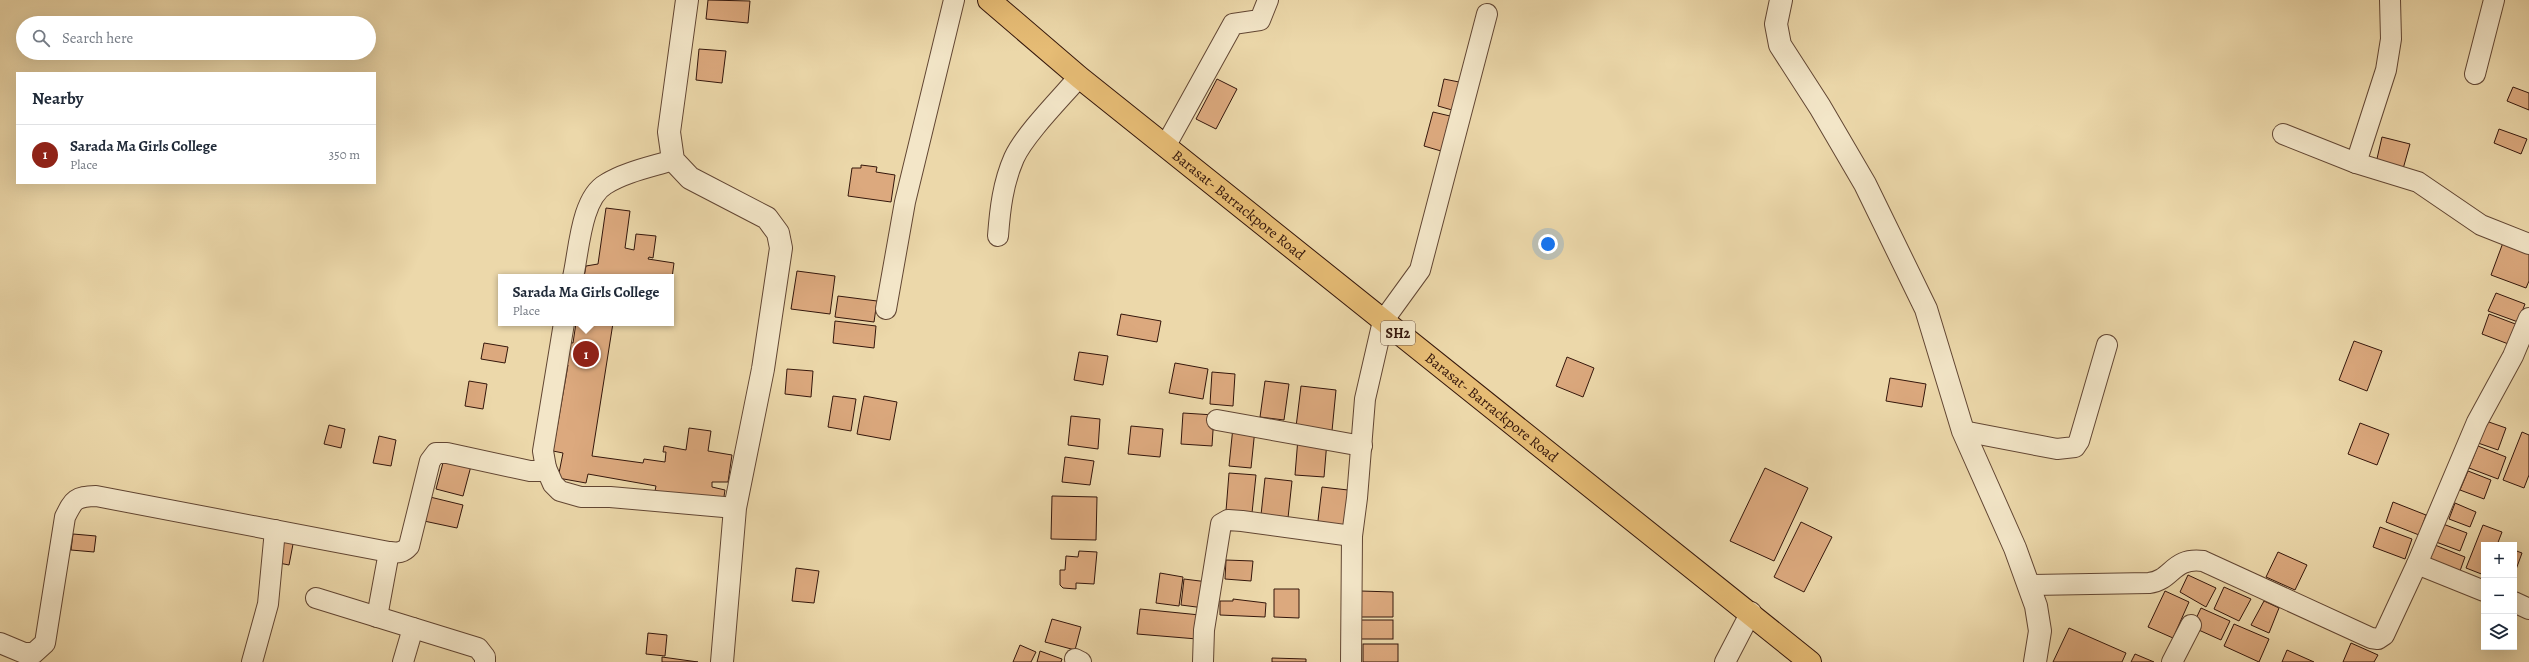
<!DOCTYPE html>
<html lang="en">
<head>
<meta charset="utf-8">
<style>
	:root { --surface:#fff; --page:#f2f2f3; --text:#1f2937; --muted:#747a83; --line:#e0e1e3; --accent:#8f2418 }
	body { margin:0; font-family:Alegreya,serif; background:var(--page); color:var(--text) }
	.controls { position:absolute; right:12px; bottom:12px; display:grid; overflow:hidden; border-radius:0px; box-shadow:0 4px 16px #0002 }
	.controls button { width:36px; height:36px; display:grid; place-items:center; padding:0; border:0; border-bottom:1px solid var(--line); background:var(--surface); color:var(--text); font:20px sans-serif }
	.you { position:absolute; left:1548px; top:244px; width:14px; height:14px; margin:-10px; border:3px solid #fff; border-radius:50%; background:#1a73e8; box-shadow:0 0 0 6px #1a73e833 }
	.badge { display:grid; place-items:center; width:26px; height:26px; border-radius:50%; background:var(--accent); color:#fff; font-size:13px; font-weight:700 }
	.pin { position:absolute; translate:-50% -50%; border:2px solid #fff; box-shadow:0 1px 4px #0006 }
	.popup { position:absolute; left:498px; top:274px; width:176px; height:52px; box-sizing:border-box; display:grid; place-content:center; border-radius:0px; background:var(--surface); filter:drop-shadow(0 1px 3px #0005); font-size:13px; white-space:nowrap; color:var(--muted) }
	.popup b { font-size:15px; color:var(--text) }
	.popup::after { content:''; position:absolute; left:50%; top:100%; margin-left:-8px; border:8px solid transparent; border-top-color:var(--surface) }
	.list { margin:0; padding:0; list-style:none }
	h2 { display:flex; justify-content:space-between; align-items:center; height:52px; margin:0; padding:0 16px; font-size:17px }
	h2 small { font-size:13px; font-weight:400; color:var(--muted) }
	.list li { display:grid; grid-template-columns:26px 1fr auto; gap:12px; align-items:center; box-sizing:border-box; height:60px; padding:0 16px; border-top:1px solid var(--line) }
	.list b { display:block; font-size:15px; white-space:nowrap }
	.list p { margin:0; font-size:13px; white-space:nowrap; color:var(--muted) }
	.list em { font-size:13px; font-style:normal; color:var(--muted) }
	.icon { flex:none; width:22px; height:22px; fill:none; stroke:currentColor; stroke-width:2; stroke-linecap:round; stroke-linejoin:round }
	.map { position:relative; flex:none; width:2529px; height:662px; overflow:hidden }
	.search { position:absolute; background:var(--surface); box-shadow:0 4px 16px #0002; left:16px; top:16px; width:360px; height:44px; display:flex; align-items:center; gap:10px; box-sizing:border-box; padding:0 14px; border-radius:22px; color:var(--muted); font-size:15px }
	.panel { position:absolute; background:var(--surface); box-shadow:0 4px 16px #0002; left:16px; top:72px; width:360px; height:112px; border-radius:0px }
	.map>svg:first-child { display:block }
	.building { fill:#dca97e; stroke:#34160b }
	.lines { fill:none; stroke-linecap:round; stroke-linejoin:round }
	.minor-casing { stroke:#624633; stroke-width:22 }
	.tertiary-casing { stroke:#624633; stroke-width:24 }
	.primary-casing { stroke:#34160b; stroke-width:24 }
	.minor { stroke:#f3e6c8; stroke-width:20 }
	.tertiary { stroke:#f3e6c8; stroke-width:22 }
	.primary { stroke:#e6bc75; stroke-width:22 }
	.labels { text-anchor:middle; stroke-width:3.5; stroke-linejoin:round; paint-order:stroke }
	.shield { fill:#f3e6c8; stroke:#6d5444; stroke-width:1 }
	.shield-label { font-size:14px; font-weight:bold; fill:#34160b }
	.street-label { font-size:15px; fill:#34160b; stroke:#f3e6c8 }
</style>
</head>
<body>
<div class="map">
<svg width="2529" height="662" viewBox="0 0 2529 662">
	<rect width="100%" height="100%" fill="#ecd8aa"/>
	<filter id="stains"><feTurbulence type="fractalNoise" baseFrequency=".005" numOctaves="4"/><feColorMatrix values="0 0 0 0 .2 0 0 0 0 .09 0 0 0 0 .02 0 0 0 .5 -.17"/></filter>
	<radialGradient id="worn" r=".72"><stop offset=".6" stop-color="#630" stop-opacity="0"/><stop offset="1" stop-color="#630" stop-opacity=".3"/></radialGradient>
	<g class="building">
		<polygon points="708,0 750,1 748,23 706,19"/>
		<polygon points="699,49 726,51 722,83 696,80"/>
		<polygon points="1217,79 1237,89 1216,129 1196,119"/>
		<polygon points="1444,79 1459,82 1452,110 1438,106"/>
		<polygon points="2513,87 2529,93 2529,110 2507,101"/>
		<polygon points="1433,112 1450,116 1441,151 1424,146"/>
		<polygon points="2499,129 2527,139 2521,154 2494,143"/>
		<polygon points="2382,137 2410,144 2403,169 2376,163"/>
		<polygon points="861,165 877,167 876,172 895,175 891,202 848,196 852,168 861,168"/>
		<polygon points="606,208 630,211 625,248 634,250 636,234 656,236 653,258 649,257 648,259 674,263 671,285 671,277 584,277 586,266 598,264"/>
		<polygon points="2504,240 2529,250 2529,281 2526,288 2491,275"/>
		<polygon points="797,271 835,276 830,314 791,309"/>
		<polygon points="2496,293 2525,304 2518,322 2488,311"/>
		<polygon points="838,296 877,301 874,322 835,317"/>
		<polygon points="1121,314 1161,321 1157,342 1117,335"/>
		<polygon points="2489,314 2518,325 2511,345 2482,334"/>
		<polygon points="835,321 876,326 874,348 833,343"/>
		<polygon points="576,323 613,323 592,456 643,463 644,459 665,462 666,452 663,452 664,446 686,450 689,428 711,431 708,451 732,455 728,482 712,482 712,487 725,490 723,503 655,491 656,486 588,474 586,483 558,478 563,453 553,451 568,365 562,365 566,342 573,343"/>
		<polygon points="2354,341 2382,351 2367,391 2339,380"/>
		<polygon points="484,343 508,347 505,363 481,359"/>
		<polygon points="1079,352 1108,356 1103,385 1074,380"/>
		<polygon points="1567,357 1594,368 1583,397 1556,386"/>
		<polygon points="1175,363 1208,369 1203,399 1169,393"/>
		<polygon points="787,369 813,371 811,397 785,394"/>
		<polygon points="1212,372 1235,374 1233,406 1210,404"/>
		<polygon points="1890,378 1926,384 1922,407 1886,401"/>
		<polygon points="469,381 487,384 483,409 465,406"/>
		<polygon points="1265,381 1289,384 1284,420 1260,417"/>
		<polygon points="1301,386 1336,390 1332,431 1296,427"/>
		<polygon points="833,396 856,399 851,431 828,427"/>
		<polygon points="864,396 897,402 890,440 857,434"/>
		<polygon points="1183,413 1214,415 1212,446 1181,444"/>
		<polygon points="1071,416 1100,419 1098,449 1068,445"/>
		<polygon points="2486,421 2506,428 2498,450 2478,443"/>
		<polygon points="2360,423 2389,434 2377,465 2348,454"/>
		<polygon points="329,425 345,429 341,448 324,444"/>
		<polygon points="1131,426 1163,429 1160,457 1128,454"/>
		<polygon points="1233,427 1255,429 1251,468 1229,466"/>
		<polygon points="2522,432 2529,435 2529,475 2524,488 2503,480"/>
		<polygon points="379,436 396,440 391,466 373,463"/>
		<polygon points="1298,438 1327,441 1324,477 1295,475"/>
		<polygon points="2478,446 2506,457 2498,479 2469,468"/>
		<polygon points="1065,457 1094,461 1090,485 1062,482"/>
		<polygon points="444,459 471,466 463,496 436,489"/>
		<polygon points="1765,468 1808,488 1774,561 1730,541"/>
		<polygon points="2468,471 2491,480 2484,499 2460,490"/>
		<polygon points="1229,473 1256,475 1252,513 1226,511"/>
		<polygon points="1265,478 1292,481 1288,518 1261,515"/>
		<polygon points="1322,487 1348,490 1344,532 1317,529"/>
		<polygon points="1052,496 1097,497 1096,540 1051,539"/>
		<polygon points="430,497 463,505 457,528 424,521"/>
		<polygon points="2393,502 2426,515 2419,535 2386,522"/>
		<polygon points="2455,503 2476,512 2470,527 2449,519"/>
		<polygon points="1801,522 1832,537 1804,592 1774,577"/>
		<polygon points="2443,524 2467,533 2460,551 2436,542"/>
		<polygon points="2483,525 2502,532 2497,545 2484,545 2484,575 2466,568"/>
		<polygon points="2380,527 2412,539 2405,559 2373,547"/>
		<polygon points="73,534 96,536 94,552 71,550"/>
		<polygon points="280,536 294,539 289,565 274,562"/>
		<polygon points="2435,545 2465,557 2460,571 2429,559"/>
		<polygon points="2514,550 2522,553 2514,575"/>
		<polygon points="1079,551 1097,552 1094,584 1076,583 1076,589 1063,588 1060,585 1060,570 1065,570 1066,556 1078,557"/>
		<polygon points="2278,552 2307,565 2295,590 2266,577"/>
		<polygon points="1226,560 1253,561 1251,581 1225,579"/>
		<polygon points="796,568 819,571 814,603 792,601"/>
		<polygon points="1160,573 1183,577 1179,606 1156,603"/>
		<polygon points="2188,575 2216,588 2206,607 2180,592"/>
		<polygon points="1184,579 1208,582 1204,608 1181,605"/>
		<polygon points="2224,587 2251,599 2239,621 2214,609"/>
		<polygon points="1274,589 1299,589 1299,618 1274,617"/>
		<polygon points="1361,591 1393,592 1393,617 1361,617"/>
		<polygon points="2165,591 2189,602 2173,638 2148,627"/>
		<polygon points="1233,599 1266,603 1265,617 1220,615 1220,601 1233,601"/>
		<polygon points="2264,601 2279,608 2269,633 2251,625"/>
		<polygon points="2201,608 2230,621 2221,640 2192,627"/>
		<polygon points="1140,609 1200,615 1197,639 1137,634"/>
		<polygon points="1052,619 1081,627 1075,650 1045,642"/>
		<rect x="1360" y="620" width="33" height="19"/>
		<polygon points="2234,624 2269,639 2259,662 2224,646"/>
		<polygon points="2069,628 2126,653 2122,662 2053,662"/>
		<polygon points="648,633 667,635 665,656 646,654"/>
		<polygon points="2351,643 2378,655 2374,662 2343,662"/>
		<rect x="1363" y="644" width="35" height="18"/>
		<polygon points="1020,645 1036,652 1031,662 1013,662"/>
		<polygon points="2287,650 2314,662 2282,662"/>
		<polygon points="1040,651 1062,659 1061,662 1037,662"/>
		<polygon points="2135,654 2154,662 2131,662"/>
		<polygon points="662,657 698,662 662,662"/>
		<polygon points="1272,658 1306,659 1306,662 1272,662"/>
	</g>
	<g class="lines">
		<defs>
			<g id="minor">
				<polyline points="2475,74 2494,0"/>
				<polyline points="2283,134 2356,163 2418,182 2481,225 2529,244"/>
				<polyline points="1166,145 1233,24 1260,20 1268,0"/>
				<polyline points="2356,163 2386,70 2391,39 2390,0"/>
				<path d="M 998,236 C 1000,209 1003,183 1014,158 C 1025,134 1061,98 1079,77"/>
				<path d="M 573,277 C 579,251 581,198 606,184 C 625,172 651,167 673,160"/>
				<polyline points="886,309 905,202 954,0"/>
				<polyline points="1217,420 1362,446"/>
				<polyline points="1963,431 2057,449 2075,447 2079,441 2107,345"/>
				<polyline points="546,468 553,484 560,491 581,497 610,497 735,508"/>
				<polyline points="2417,564 2484,591"/>
				<path d="M 2028,585 L 2149,583 C 2173,580 2172,557 2203,561 L 2371,638 L 2378,639 L 2384,635 L 2417,564 L 2477,422 L 2513,356 L 2529,318"/>
				<polyline points="316,598 478,648 485,657 485,662"/>
				<polyline points="2514,602 2529,609"/>
				<polyline points="377,617 389,552"/>
				<path d="M 0,643 L 24,653 L 34,653 L 45,643 L 65,517 C 74,499 75,497 96,496 L 389,552 C 398,553 403,553 409,546 L 430,461 L 436,453 L 447,453 L 530,471 L 540,471 L 546,468 L 543,451 L 564,323"/>
				<polyline points="1075,659 1081,662"/>
				<polyline points="252,662 268,604 275,530"/>
				<polyline points="403,662 413,628"/>
				<polyline points="1203,662 1204,630 1221,524 1228,520 1242,521 1352,536"/>
				<polyline points="1351,662 1352,536 1357,498 1365,399 1383,321 1420,270 1487,14"/>
				<polyline points="1725,662 1751,612"/>
				<polyline points="2172,662 2191,625"/>
			</g>
			<g id="tertiary">
				<polyline points="687,0 669,132 673,160 690,178 767,218 778,233 781,248 763,369 735,508 722,662"/>
				<polyline points="1781,0 1776,24 1780,45 1820,107 1865,184 1926,309 1963,431 2015,548 2036,606 2040,631 2035,662"/>
			</g>
			<g id="primary">
				<path id="s1" d="M 989,0 L 1079,77 L 1810,662"/>
			</g>
		</defs>
		<use href="#minor" class="minor-casing"/>
		<use href="#tertiary" class="tertiary-casing"/>
		<use href="#primary" class="primary-casing"/>
		<use href="#minor" class="minor"/>
		<use href="#tertiary" class="tertiary"/>
		<use href="#primary" class="primary"/>
	</g>
	<g class="labels">
		<rect class="shield" x="1381" y="321" width="34" height="24" rx="3"/>
		<g class="shield-label">
			<text x="1398" y="338">SH2</text>
		</g>
		<g class="street-label">
			<text dy="5" stroke="none"><textPath href="#s1" startOffset="323">Barasat- Barrackpore Road</textPath></text>
			<text dy="5" stroke="none"><textPath href="#s1" startOffset="647">Barasat- Barrackpore Road</textPath></text>
		</g>
	</g>
	<rect width="100%" height="100%" filter="url(#stains)"/>
	<rect width="100%" height="100%" fill="url(#worn)"/>
</svg>
<div class="controls">
<button>+</button>
<button>−</button>
<button><svg class="icon" aria-label="layers" viewBox="0 0 24 24"><path d="M12 4l9 5-9 5-9-5zM3 14l9 5 9-5"/></svg></button>
</div>
<div class="you"></div>
<div class="pin badge" style="left:586px;top:354px">1</div>
<div class="popup"><b>Sarada Ma Girls College</b>Place</div>
<div class="search"><svg class="icon" aria-label="search" viewBox="0 0 24 24"><circle cx="10" cy="10" r="6"/><path d="M15 15l6 6"/></svg>Search here</div>
<section class="panel">
<h2>Nearby<small></small></h2>
<ul class="list">
<li><span class="badge">1</span><div><b>Sarada Ma Girls College</b><p>Place</p></div><em>350 m</em></li>
</ul>
</section>
</div>
</body>
</html>
